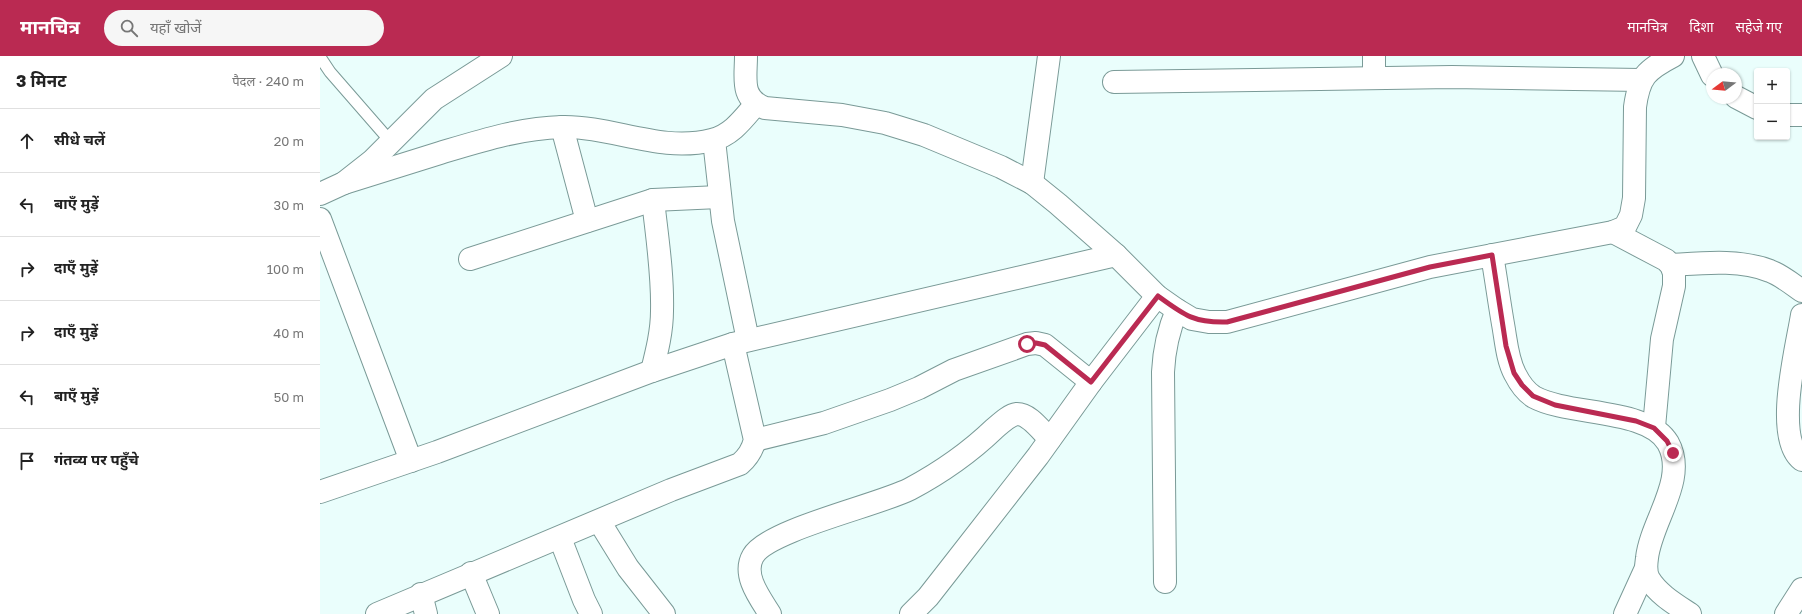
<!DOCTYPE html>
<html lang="hi">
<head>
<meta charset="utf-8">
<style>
	:root { --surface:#fff; --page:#f6f6f6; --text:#222; --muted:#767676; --line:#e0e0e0; --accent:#ba2a52 }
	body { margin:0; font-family:"Golos Text","Noto Sans Devanagari",sans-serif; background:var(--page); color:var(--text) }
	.controls { position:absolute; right:12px; top:12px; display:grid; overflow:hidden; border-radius:4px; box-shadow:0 1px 3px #0004 }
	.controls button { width:36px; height:36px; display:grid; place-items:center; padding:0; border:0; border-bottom:1px solid var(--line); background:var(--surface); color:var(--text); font:20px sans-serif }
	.compass { position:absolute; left:1386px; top:12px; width:36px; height:36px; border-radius:50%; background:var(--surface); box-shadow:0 1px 3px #0004; rotate:254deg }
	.stop { position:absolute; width:12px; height:12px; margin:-9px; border:3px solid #ba2a52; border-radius:50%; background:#fff }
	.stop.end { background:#ba2a52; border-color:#fff; box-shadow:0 1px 4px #0008 }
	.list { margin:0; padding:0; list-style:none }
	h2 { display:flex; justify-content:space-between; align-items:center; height:52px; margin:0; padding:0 16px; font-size:17px }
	h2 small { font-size:13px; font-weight:400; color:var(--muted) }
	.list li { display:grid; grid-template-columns:26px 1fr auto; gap:12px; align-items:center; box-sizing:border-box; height:64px; padding:0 16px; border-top:1px solid var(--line) }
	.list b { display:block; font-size:15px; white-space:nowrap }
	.list em { font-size:13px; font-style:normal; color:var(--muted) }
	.icon { flex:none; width:22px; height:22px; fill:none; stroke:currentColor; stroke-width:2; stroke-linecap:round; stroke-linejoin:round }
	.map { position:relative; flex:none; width:1482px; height:558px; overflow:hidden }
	header { display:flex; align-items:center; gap:24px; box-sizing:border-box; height:56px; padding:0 20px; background:var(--accent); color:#fff }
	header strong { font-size:19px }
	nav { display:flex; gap:22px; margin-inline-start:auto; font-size:14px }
	.search { width:280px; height:36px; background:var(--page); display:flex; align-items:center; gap:10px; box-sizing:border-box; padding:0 14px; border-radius:22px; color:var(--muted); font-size:15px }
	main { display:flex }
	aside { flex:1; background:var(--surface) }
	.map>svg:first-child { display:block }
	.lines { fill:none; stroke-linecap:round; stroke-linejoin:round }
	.lane-casing { stroke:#7a9a97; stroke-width:13 }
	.street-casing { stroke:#7a9a97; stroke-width:24 }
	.lane { stroke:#fff; stroke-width:11 }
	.street { stroke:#fff; stroke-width:22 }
	.route { stroke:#ba2a52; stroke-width:5 }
</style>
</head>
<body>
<header>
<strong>मानचित्र</strong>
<div class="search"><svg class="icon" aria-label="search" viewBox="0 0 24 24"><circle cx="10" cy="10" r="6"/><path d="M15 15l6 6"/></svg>यहाँ खोजें</div>
<nav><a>मानचित्र</a><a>दिशा</a><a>सहेजे गए</a></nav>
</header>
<main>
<aside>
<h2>3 मिनट<small>पैदल · 240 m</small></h2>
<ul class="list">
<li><svg class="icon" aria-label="ahead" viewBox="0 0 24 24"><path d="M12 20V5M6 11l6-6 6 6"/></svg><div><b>सीधे चलें</b></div><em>20 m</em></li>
<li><svg class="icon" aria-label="left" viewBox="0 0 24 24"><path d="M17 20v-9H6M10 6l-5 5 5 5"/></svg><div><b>बाएँ मुड़ें</b></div><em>30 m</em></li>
<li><svg class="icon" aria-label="right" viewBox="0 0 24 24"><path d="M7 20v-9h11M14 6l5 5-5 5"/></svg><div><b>दाएँ मुड़ें</b></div><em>100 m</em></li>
<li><svg class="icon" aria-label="right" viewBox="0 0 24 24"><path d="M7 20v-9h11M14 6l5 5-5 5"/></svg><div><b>दाएँ मुड़ें</b></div><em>40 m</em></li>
<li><svg class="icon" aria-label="left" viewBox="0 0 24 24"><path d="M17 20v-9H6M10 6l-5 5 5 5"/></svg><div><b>बाएँ मुड़ें</b></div><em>50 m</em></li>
<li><svg class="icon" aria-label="arrive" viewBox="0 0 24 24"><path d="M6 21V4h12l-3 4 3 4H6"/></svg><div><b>गंतव्य पर पहुँचे</b></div></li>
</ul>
</aside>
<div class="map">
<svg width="1482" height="558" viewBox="0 0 1482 558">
	<rect width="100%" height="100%" fill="#eafefc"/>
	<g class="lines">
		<defs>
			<polyline id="lane" points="0,1 10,16 71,86"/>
			<g id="street">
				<path d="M 426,0 C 426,23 420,42 445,52 L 522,59 L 565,67 L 604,79 L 681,111 L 712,127 L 738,148 L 796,199 L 837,240 L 857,254 L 872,263 L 889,266 L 907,266 L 1110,211 L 1293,176 L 1305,171 L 1311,159 L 1314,142 L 1315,51 C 1319,21 1326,14 1353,0"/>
				<polyline points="1383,0 1392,19"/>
				<polyline points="1054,21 1054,0"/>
				<polyline points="794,26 1132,21 1321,24"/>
				<polyline points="1416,41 1437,52"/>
				<polyline points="1467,59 1482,59"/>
				<polyline points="242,71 267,165"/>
				<polyline points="394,84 403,165 428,284"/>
				<path d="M 24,127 C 56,117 88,107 120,97 C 160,85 200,72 242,71 C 293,70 340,97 392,84 C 412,79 423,63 436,48"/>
				<polyline points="712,127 729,0"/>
				<polyline points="0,138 24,127 52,105 114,43 181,0"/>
				<polyline points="0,163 91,405"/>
				<polyline points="1293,176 1346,204 1351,209 1354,217 1354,230 1342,283 1334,371"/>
				<path d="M 1172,199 C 1176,222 1179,245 1183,268 C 1186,284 1187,303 1195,318 C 1199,326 1206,336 1214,341 C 1249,360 1328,352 1348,387 C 1368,423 1331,465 1327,502 C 1326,509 1325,516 1329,523 C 1338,538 1355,548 1370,558"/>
				<polyline points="150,203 333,144 399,141"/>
				<path d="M 1351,209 C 1383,207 1420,203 1450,215 C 1461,219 1472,228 1482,235"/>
				<path d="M 1482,259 C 1477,291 1453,382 1482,404"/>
				<path d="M 332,315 C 337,295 342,275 342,255 C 343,218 337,181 333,144"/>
				<polyline points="435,384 504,367 570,344 599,332 634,314 707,288 716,287 725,289 771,326"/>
				<polyline points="0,436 117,396 332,315 413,288 796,199"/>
				<polyline points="279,465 308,512 344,558"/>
				<polyline points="240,482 264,544 271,558"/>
				<polyline points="151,517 168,558"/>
				<path d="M 845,526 L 843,316 C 844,294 848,275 857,254"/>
				<polyline points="101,538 106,558"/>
				<path d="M 57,558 L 351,434 L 420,408 C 428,401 432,395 435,384 L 413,288"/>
				<path d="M 450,558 C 440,542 422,519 433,500 C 447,474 559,449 590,433 C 620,417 650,396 674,373 C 680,368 689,359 697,358 C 710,358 721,375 730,383"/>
				<polyline points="591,558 608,541 626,518 718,400 771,326 837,240"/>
				<polyline points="1305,558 1326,512"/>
				<polyline points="1466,558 1482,533"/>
			</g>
		</defs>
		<use href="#lane" class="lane-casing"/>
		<use href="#street" class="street-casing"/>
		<use href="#lane" class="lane"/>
		<use href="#street" class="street"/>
	</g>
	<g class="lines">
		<path class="route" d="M 707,288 L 716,287 L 725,289 L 771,326 L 838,240 C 864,259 874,267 907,266 L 1110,211 L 1172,199 L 1186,290 L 1194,317 L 1202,329 L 1213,340 L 1235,349 L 1316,365 L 1334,372 L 1347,385 L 1353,397"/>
	</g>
</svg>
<div class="controls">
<button>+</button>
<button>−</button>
</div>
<svg class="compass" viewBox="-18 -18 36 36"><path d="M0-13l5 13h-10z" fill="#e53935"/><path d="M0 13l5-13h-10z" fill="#767676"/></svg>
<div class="stop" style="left:707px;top:288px"></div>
<div class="stop end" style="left:1353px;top:397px"></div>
</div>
</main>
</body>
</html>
